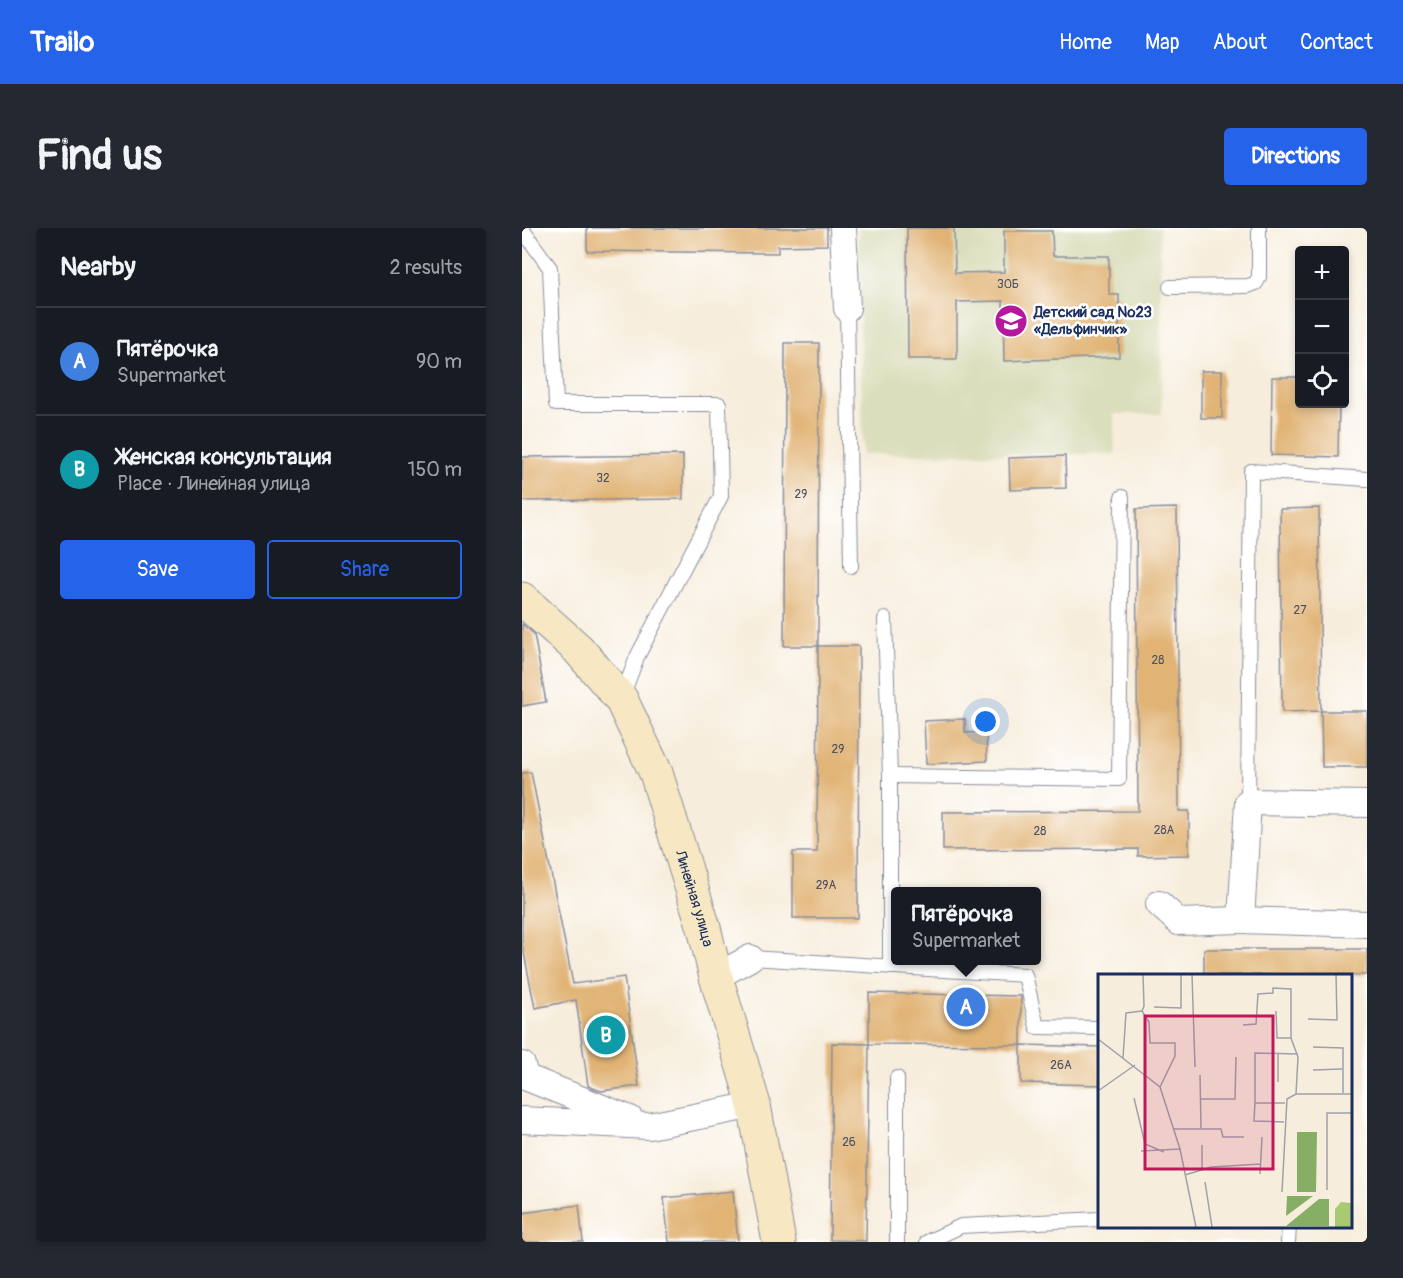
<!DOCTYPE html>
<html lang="en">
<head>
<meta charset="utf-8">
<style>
	:root { --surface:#171b24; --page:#242831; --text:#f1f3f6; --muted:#9ea1a6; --line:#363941; --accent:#2563eb }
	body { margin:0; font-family:Pangolin,sans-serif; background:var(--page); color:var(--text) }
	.controls { position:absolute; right:18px; top:18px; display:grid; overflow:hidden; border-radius:6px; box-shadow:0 3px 9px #0003 }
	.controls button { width:54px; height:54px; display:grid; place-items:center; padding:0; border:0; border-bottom:2px solid var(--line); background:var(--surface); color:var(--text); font:30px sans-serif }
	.you { position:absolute; left:464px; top:494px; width:21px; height:21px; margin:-15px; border:4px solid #fff; border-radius:50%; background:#1a73e8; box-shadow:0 0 0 9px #1a73e833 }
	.badge { display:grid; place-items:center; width:39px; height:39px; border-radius:50%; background:var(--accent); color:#fff; font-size:20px; font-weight:700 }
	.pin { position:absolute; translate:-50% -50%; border:3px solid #fff; box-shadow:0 2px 6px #0006 }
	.popup { position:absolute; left:369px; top:659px; width:150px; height:78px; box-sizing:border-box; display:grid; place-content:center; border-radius:6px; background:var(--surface); filter:drop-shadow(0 2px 4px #0005); font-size:20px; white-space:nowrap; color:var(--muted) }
	.popup b { font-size:22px; color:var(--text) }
	.popup::after { content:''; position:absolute; left:50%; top:100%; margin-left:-12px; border:12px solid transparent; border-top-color:var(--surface) }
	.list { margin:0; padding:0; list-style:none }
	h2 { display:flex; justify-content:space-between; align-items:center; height:78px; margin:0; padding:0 24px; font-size:26px }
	h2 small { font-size:20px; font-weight:400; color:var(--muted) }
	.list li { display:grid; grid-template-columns:39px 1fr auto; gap:18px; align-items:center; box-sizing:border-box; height:108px; padding:0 24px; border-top:2px solid var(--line) }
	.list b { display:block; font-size:22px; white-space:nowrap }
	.list p { margin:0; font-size:20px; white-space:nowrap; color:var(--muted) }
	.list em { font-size:20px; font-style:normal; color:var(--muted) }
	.actions { display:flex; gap:12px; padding:18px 24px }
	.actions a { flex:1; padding:14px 0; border:2px solid var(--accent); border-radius:6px; text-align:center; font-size:21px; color:var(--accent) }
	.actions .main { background:var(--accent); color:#fff }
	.icon { flex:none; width:33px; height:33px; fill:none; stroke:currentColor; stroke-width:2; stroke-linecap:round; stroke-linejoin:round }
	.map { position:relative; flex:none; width:845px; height:1014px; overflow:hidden; border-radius:6px }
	header { display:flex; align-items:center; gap:36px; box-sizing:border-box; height:84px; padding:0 30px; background:var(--accent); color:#fff }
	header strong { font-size:28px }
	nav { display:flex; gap:33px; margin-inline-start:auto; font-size:21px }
	.intro { display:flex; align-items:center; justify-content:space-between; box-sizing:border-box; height:144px; padding:0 36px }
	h1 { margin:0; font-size:42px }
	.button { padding:15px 27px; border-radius:6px; background:var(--accent); color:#fff; font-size:21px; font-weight:700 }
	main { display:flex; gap:36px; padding:0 36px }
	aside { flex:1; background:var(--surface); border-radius:6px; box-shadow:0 3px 9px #0003 }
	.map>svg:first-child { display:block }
	.built { fill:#dbdebc }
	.building { fill:#e1b476 }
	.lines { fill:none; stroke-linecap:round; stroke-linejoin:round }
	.service-casing { stroke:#898e9d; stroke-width:16 }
	.minor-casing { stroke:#898e9d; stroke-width:28 }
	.secondary-casing { stroke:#898e9d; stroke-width:35 }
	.service { stroke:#fff; stroke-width:14 }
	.minor { stroke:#fff; stroke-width:26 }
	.secondary { stroke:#f7e8c3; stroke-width:33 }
	.labels { text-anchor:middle; stroke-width:5; stroke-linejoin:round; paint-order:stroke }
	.number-label { font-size:12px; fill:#4c5064 }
	.poi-label { font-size:15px; font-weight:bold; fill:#1b2f5e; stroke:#fff; text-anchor:start }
	.street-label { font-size:15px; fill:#1b2f5e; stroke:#fff }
	.inset-road { fill:none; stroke:#9fa1aa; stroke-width:1.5 }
	.view { fill:#c2185b; fill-opacity:0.15; stroke:#c2185b; stroke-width:3 }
	.inset-edge { fill:none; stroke:#1b2f5e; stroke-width:3 }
</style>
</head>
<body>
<header>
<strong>Trailo</strong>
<nav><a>Home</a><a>Map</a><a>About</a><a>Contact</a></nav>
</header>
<div class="intro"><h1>Find us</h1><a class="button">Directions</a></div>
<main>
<aside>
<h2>Nearby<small>2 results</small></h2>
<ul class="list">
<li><span class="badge" style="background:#3f7fe0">A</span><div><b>Пятёрочка</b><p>Supermarket</p></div><em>90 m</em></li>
<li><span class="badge" style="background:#0f9aa8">B</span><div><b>Женская консультация</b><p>Place · Линейная улица</p></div><em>150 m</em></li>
</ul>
<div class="actions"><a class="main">Save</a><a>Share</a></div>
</aside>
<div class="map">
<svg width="845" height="1014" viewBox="0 0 845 1014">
	<rect width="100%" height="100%" fill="#fff"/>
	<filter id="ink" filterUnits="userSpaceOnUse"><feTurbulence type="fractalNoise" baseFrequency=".0167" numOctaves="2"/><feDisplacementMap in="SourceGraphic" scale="12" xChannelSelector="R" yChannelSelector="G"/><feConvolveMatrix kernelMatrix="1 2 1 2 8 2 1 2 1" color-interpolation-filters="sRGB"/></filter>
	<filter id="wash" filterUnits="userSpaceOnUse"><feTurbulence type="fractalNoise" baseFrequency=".008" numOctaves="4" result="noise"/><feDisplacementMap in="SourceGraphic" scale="24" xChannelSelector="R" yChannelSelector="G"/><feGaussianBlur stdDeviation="1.35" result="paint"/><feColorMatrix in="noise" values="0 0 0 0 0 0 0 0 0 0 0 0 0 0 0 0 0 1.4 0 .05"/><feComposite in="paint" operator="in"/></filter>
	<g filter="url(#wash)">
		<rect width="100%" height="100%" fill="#f7eddc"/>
		<polygon class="built" points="336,0 638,0 640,186 592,186 593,226 341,226"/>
		<g id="blocks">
			<g class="building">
				<polygon points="65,0 305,0 305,17 256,18 256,25 65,23"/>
				<polygon points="385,0 432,0 433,45 482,44 482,3 530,3 531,28 587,28 587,67 597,67 597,129 482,133 481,73 435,74 435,131 386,131"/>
				<polygon points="263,115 297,115 296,418 262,418"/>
				<rect x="679" y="143" width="21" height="47"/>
				<polygon points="750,149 777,149 777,176 817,176 816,229 749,227"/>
				<polygon points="161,227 161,271 0,273 0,229"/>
				<polygon points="543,228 544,260 488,262 487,230"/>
				<polygon points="655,280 657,583 667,583 667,627 616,628 616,621 421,622 421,584 616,583 614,281"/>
				<polygon points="797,280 799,483 760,484 758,281"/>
				<polygon points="0,396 12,406 24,474 0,478"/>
				<polygon points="296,418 337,418 336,690 271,690 271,624 295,624"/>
				<polygon points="799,483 845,483 845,539 800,539"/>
				<polygon points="443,491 443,505 464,504 465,533 404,536 402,493"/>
				<polygon points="9,544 51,756 102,749 117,858 79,863 66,858 54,772 13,780 0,715 0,545"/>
				<rect x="682" y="721" width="163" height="26"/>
				<polygon points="347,765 499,768 499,817 347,816"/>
				<polygon points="310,815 347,816 344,1013 308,1012"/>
				<polygon points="499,817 578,819 578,857 499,855"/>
				<polygon points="211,963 216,1014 147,1014 142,970"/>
				<polygon points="57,977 61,1014 0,1014 0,985"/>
			</g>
		</g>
	</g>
	<g filter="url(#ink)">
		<use href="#blocks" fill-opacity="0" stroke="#898e9d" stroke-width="1.5"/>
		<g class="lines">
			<defs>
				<g id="service">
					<polyline points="0,1 28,40 34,176 197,176 199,268 115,429 100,469"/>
					<polyline points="648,59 726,58 734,55 737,49 737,0"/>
					<polyline points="325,80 329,338"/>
					<polyline points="363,391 368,548 368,739"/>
					<polyline points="368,548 597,551 600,269"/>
					<polyline points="726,574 729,243 845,251"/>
					<polyline points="228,730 503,747 515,799 578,800"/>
					<polyline points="375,850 375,1014"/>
					<polyline points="405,1014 439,998 578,991"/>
					<polyline points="766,1014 767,998"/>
				</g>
				<g id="minor">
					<polyline points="321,0 325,80"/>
					<polyline points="845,576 726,574 719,692 845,696"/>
					<polyline points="637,676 657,694 719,692"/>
					<polyline points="194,749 228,730"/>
					<polyline points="0,837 3,849 108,891"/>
					<polyline points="0,892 127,898 232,877"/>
				</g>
				<g id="secondary">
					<path id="s1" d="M 0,371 L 56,421 L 99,471 L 134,545 L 182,700 L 194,749 L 232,877 L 257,1014"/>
				</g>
			</defs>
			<use href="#service" class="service-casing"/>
			<use href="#minor" class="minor-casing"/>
			<use href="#secondary" class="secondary-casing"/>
			<use href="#service" class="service"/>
			<use href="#minor" class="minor"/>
			<use href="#secondary" class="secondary"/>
		</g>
	</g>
	<defs>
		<symbol id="school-disc" viewBox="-11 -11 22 22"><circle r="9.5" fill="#b5179e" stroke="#fff"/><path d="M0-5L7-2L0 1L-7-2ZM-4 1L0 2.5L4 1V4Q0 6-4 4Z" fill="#fff"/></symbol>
	</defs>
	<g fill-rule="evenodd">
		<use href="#school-disc" x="470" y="74" width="38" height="38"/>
	</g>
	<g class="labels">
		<g class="number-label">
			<text x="486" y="60">30Б</text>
			<text x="81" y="254">32</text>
			<text x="279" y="270">29</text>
			<text x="778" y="386">27</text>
			<text x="636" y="436">28</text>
			<text x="316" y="525">29</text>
			<text x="642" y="606">28А</text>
			<text x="518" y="607">28</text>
			<text x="304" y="661">29А</text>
			<text x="539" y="841">26А</text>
			<text x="327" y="918">26</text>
		</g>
		<g class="poi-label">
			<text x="512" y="89">Детский сад №23<tspan x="512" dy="17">«Дельфинчик»</tspan></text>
		</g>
		<g class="street-label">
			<text dy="5" stroke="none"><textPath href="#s1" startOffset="354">Линейная улица</textPath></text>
		</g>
	</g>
	<g transform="translate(576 746)">
		<rect width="254" height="254" fill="#f7eddc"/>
		<path d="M 243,228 L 253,229 L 253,253 L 237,253 L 237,235 Z" fill="#a9ca72"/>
		<path d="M 199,158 L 219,158 L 218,218 L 199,218 ZM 189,222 L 215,222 L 188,242 ZM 221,225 L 231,225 L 231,252 L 188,252 Z" fill="#86ae64"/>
		<path class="inset-road" d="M 94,0 L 97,93M 56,33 L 83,34 L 83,0M 44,37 L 51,48 L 52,69 L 77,69 L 77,82 L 62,113M 178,37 L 179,64 L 193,64M 210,45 L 239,46 L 238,0M 145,51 L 158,50 L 160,20 L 175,19 L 175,14 L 193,15 L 193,64 L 200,83 L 198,120M 0,65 L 62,113 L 82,175 L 98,253M 215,73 L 245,74 L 245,119M 25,84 L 28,39 L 44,37 L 46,32 L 45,0M 215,96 L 244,95M 102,101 L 103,154M 180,108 L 180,80M 0,117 L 37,91M 36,124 L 47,170 L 66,178M 102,125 L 137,125 L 138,83M 157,129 L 157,79 L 200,80M 186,148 L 156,147 L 157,129 L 187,129M 76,155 L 123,155 L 125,163 L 146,163M 104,171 L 104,197M 43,177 L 82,175M 162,200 L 164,163M 87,201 L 113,193 L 163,190M 107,208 L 114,253M 229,216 L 229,139 L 254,139M 184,218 L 189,125 L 198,120 L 254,120"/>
		<path class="view" d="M 47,42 L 175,42 L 175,195 L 47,195 Z"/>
		<rect width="254" height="254" class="inset-edge"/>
	</g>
</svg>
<div class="controls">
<button>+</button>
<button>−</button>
<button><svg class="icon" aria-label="locate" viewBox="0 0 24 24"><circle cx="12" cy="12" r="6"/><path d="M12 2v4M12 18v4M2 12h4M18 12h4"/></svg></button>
</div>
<div class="you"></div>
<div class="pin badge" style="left:444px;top:779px;background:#3f7fe0">A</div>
<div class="popup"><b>Пятёрочка</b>Supermarket</div>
<div class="pin badge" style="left:84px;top:807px;background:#0f9aa8">B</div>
</div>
</main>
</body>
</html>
